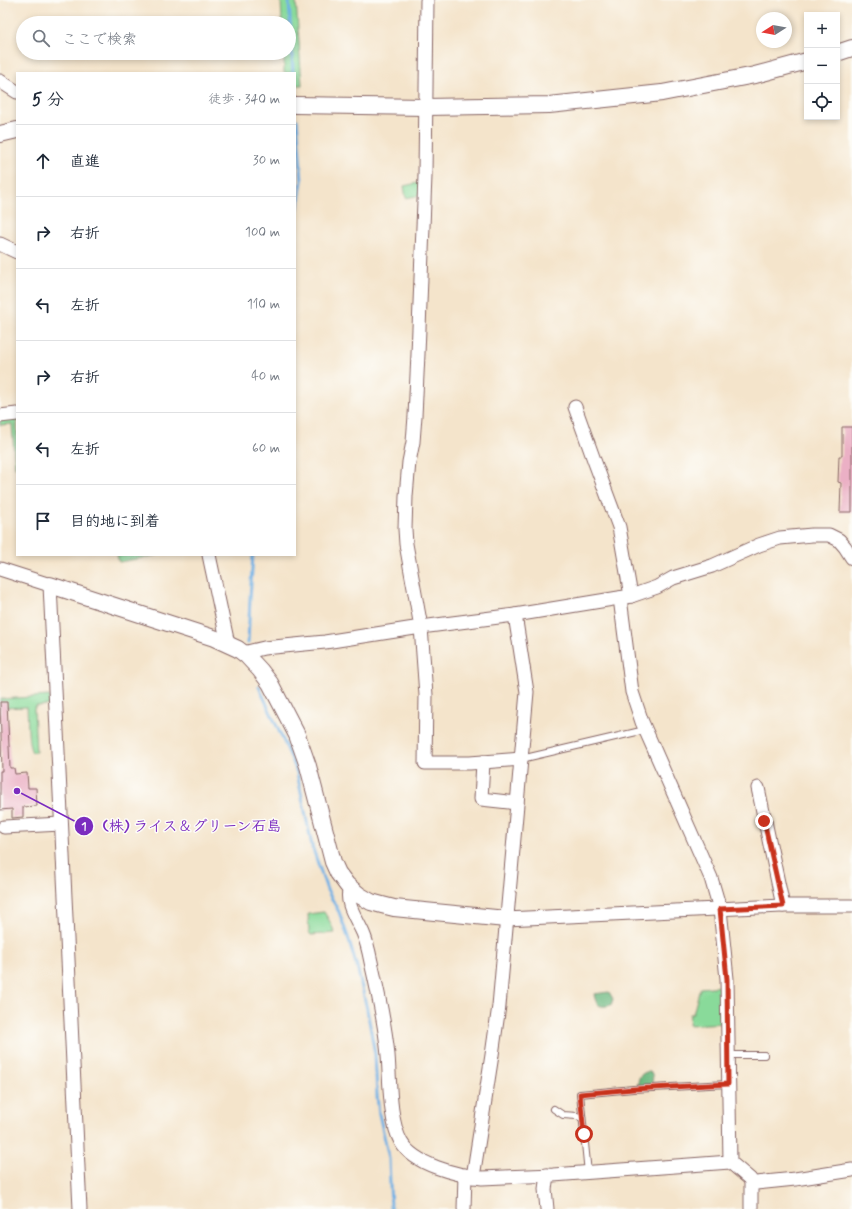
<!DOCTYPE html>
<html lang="ja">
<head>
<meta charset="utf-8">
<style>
	:root { --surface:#fff; --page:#f6f6f7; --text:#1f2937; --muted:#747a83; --line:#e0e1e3 }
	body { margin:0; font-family:Mynerve,"Klee One",sans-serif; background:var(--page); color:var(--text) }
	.controls { position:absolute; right:12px; top:12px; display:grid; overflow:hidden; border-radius:0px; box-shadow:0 2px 6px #0003 }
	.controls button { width:36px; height:36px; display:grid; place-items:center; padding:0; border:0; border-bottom:1px solid var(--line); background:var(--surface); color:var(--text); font:20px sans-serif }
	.compass { position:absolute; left:756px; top:12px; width:36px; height:36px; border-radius:50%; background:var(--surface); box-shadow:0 2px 6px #0003; rotate:259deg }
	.stop { position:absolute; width:12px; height:12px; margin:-9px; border:3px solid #c8321e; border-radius:50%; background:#fff }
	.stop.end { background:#c8321e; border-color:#fff; box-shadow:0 1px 4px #0008 }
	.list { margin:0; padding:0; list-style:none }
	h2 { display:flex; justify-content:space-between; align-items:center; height:52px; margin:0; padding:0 16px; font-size:17px }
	h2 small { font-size:13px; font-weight:400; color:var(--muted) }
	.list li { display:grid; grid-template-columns:26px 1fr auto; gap:12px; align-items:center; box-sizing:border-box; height:72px; padding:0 16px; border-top:1px solid var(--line) }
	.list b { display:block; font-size:15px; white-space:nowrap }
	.list em { font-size:13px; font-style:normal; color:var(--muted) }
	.icon { flex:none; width:22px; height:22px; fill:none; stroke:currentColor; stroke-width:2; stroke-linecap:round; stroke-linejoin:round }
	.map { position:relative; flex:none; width:852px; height:1209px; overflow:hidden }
	.search { position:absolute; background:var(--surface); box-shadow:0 2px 6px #0003; left:16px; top:16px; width:280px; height:44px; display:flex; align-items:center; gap:10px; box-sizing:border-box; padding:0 14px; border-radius:22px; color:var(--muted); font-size:15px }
	.panel { position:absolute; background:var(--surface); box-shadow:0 2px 6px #0003; left:16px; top:72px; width:280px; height:484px; border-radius:0px }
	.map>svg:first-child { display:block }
	.green { fill:#89da9a; stroke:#6a7c62 }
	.forest { fill:#6eba82; stroke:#5c6c56 }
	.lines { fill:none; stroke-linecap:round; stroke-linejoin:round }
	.stream { stroke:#71b1e5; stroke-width:3 }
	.building { fill:#ebb0c5 }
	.service-casing { stroke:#866463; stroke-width:8 }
	.minor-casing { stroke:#866463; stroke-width:15 }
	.tertiary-casing { stroke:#866463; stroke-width:18 }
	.service { stroke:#fff; stroke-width:6 }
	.minor { stroke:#fff; stroke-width:13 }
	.tertiary { stroke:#fff; stroke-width:16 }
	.route { stroke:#c8321e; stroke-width:5 }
	.leader { fill:none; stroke:#7b2cbf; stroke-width:1.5 }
	.callout-dot { fill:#7b2cbf; stroke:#fdfcf7; stroke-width:1.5 }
	.mark-label { font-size:12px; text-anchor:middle; font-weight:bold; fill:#fff }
	.callout-label { font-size:15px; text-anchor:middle; font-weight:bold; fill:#7b2cbf; stroke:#fdfcf7; stroke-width:3; stroke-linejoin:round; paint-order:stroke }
</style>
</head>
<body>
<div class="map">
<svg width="852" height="1209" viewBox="0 0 852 1209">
	<rect width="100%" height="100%" fill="#fdfcf7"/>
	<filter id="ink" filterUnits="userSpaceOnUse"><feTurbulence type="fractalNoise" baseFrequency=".025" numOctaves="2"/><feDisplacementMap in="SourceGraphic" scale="8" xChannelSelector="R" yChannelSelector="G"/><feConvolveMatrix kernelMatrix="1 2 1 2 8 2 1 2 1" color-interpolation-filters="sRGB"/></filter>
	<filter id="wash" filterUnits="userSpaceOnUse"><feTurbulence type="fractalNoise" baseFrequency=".012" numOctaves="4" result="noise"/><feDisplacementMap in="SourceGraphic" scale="16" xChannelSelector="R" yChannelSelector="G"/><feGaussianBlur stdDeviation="0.9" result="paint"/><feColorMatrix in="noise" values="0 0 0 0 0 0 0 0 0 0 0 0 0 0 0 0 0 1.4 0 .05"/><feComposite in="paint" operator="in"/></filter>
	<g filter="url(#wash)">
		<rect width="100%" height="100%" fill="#f4e4cb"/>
		<g class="green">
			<polygon points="281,0 296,0 302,85 295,85 295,73 284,73 284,53 289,53 289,23 282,23"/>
			<polygon points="422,182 421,195 406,198 404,186"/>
			<polygon points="17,417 17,467 15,467 12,424 0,425 0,419"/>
			<polygon points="117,555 158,555 119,562"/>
			<path d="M 50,696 L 50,705 L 36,706 L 34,709 L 36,752 L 32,752 C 27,745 28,717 27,707 L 0,708 L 0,699 Z"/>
			<polygon points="324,912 329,920 335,933 311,935 309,932 308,914"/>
			<polygon points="722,986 725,1023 689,1025 690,1014 693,1014 700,988"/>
		</g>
		<g class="forest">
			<path d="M 609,992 L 613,999 L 611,1005 C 600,1008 596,1006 594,994 Z"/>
			<path d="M 646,1072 L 650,1072 L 653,1075 L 652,1085 L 641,1087 L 638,1085 C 638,1079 639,1075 646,1072 Z"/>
		</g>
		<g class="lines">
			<g class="stream">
				<polyline points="289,0 293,73"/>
				<polyline points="295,224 302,181 297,120"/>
				<polyline points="248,643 250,599 253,555"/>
				<polyline points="259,687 293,762 297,773 312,846 327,890 339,912 348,937 357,967 367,1009 375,1054 377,1096 379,1114 389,1158 391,1209"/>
			</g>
		</g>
		<g id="blocks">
			<g class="building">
				<polygon points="842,427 852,427 852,512 840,512 841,483 838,482 839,456 842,456"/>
				<polygon points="0,702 7,702 10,768 14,768 15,774 27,773 28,788 36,788 37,806 23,807 23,817 12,818 12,809 0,810 0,771 2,771"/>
			</g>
		</g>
	</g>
	<g filter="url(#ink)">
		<use href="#blocks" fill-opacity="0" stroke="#866463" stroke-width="1"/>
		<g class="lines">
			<defs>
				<g id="service">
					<polyline points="521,759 645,730"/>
					<polyline points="728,1055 764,1055"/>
					<polyline points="554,1109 563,1115 577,1116 582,1118"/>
					<polyline points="588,1173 580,1094 633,1089 728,1084"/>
				</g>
				<g id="minor">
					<polyline points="427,0 425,176 418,354 415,416 413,442 409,462 406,496 405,529 406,544 421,627 426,695 425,763 470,763 521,759"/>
					<polyline points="0,81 17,92"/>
					<polyline points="0,244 17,252"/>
					<polyline points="575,407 594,460 619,527 631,596"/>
					<polyline points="0,416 17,414"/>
					<polyline points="209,555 228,644"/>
					<polyline points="0,569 50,585 80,1209"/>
					<polyline points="620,598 632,692 642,722 711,878 720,909 727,979 730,1162"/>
					<polyline points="243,653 264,648 325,642 421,627 515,615 631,596 657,587 673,578 712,566 759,545 780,538 812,535 829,535 839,540 845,547 852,558"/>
					<polyline points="483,762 481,799 517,803"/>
					<polyline points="758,788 783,906"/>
					<polyline points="4,827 61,824"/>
					<path d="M 350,887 C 344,903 357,919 363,933 C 367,942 369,952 371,962 C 378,992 385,1024 388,1055 C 390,1079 389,1121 401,1142 C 414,1165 457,1175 482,1178 L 553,1175 L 730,1162 L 750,1179 L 751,1182 L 751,1209"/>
					<polyline points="506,919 781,906 852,906"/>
					<polyline points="547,1175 545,1189 547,1209"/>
					<polyline points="473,1177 492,1055 499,1006 527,692 515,615"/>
					<polyline points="751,1182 756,1183 795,1179 852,1170"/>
					<polyline points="464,1209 465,1175"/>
				</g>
				<g id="tertiary">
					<polyline points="837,53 852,48"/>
					<polyline points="295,105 426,107 549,105 662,93 755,75 807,61"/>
					<polyline points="0,134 17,130"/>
					<polyline points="50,585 214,638 238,649 247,656 260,670 270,683 297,735 302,749 308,766 333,862 338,873 347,885 359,895 371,902 382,905 394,908 506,919"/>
				</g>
			</defs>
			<use href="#service" class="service-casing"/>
			<use href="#minor" class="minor-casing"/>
			<use href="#tertiary" class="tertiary-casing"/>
			<use href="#service" class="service"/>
			<use href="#minor" class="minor"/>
			<use href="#tertiary" class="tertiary"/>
		</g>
	</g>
	<g class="lines" filter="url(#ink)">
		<polyline class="route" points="584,1134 580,1094 633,1089 728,1084 727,979 720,909 783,906 764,821"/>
	</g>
	<path class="leader" d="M17 791L84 826"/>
	<g class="callout-dot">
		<circle cx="17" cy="791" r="4"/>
		<circle cx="84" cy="826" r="10"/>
	</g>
	<g class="mark-label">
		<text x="84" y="830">1</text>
	</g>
	<g class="callout-label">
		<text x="192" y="831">(株) ライス＆グリーン石島</text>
	</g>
</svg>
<div class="controls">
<button>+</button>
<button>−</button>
<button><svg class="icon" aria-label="locate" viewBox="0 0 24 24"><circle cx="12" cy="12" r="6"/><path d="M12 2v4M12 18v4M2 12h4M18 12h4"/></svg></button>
</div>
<svg class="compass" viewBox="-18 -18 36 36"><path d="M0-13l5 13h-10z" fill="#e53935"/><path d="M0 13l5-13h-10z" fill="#747a83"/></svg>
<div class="stop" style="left:584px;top:1134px"></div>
<div class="stop end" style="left:764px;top:821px"></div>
<div class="search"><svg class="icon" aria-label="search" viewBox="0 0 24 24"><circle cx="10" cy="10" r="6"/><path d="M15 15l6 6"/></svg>ここで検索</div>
<section class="panel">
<h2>5 分<small>徒歩 · 340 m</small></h2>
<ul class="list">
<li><svg class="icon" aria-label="ahead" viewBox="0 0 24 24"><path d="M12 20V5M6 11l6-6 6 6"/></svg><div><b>直進</b></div><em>30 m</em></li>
<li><svg class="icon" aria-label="right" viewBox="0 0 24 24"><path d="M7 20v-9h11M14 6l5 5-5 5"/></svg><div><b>右折</b></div><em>100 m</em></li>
<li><svg class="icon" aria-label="left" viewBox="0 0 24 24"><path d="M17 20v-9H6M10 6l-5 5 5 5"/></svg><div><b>左折</b></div><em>110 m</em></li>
<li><svg class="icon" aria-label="right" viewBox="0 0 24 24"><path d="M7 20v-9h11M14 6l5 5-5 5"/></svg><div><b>右折</b></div><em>40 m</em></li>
<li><svg class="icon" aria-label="left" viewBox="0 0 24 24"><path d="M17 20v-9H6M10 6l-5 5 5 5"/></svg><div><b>左折</b></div><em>60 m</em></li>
<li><svg class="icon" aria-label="arrive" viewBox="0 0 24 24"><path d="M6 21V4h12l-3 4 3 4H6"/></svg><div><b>目的地に到着</b></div></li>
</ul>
</section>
</div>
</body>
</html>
